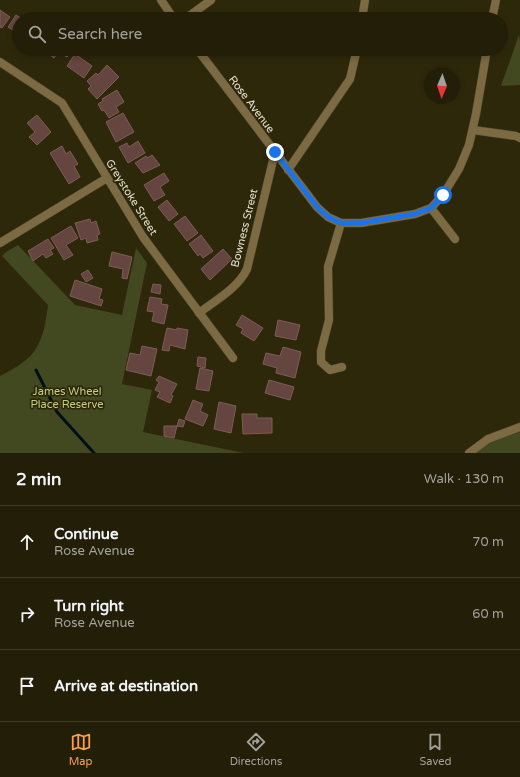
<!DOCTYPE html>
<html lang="en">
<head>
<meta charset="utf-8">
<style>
	:root { --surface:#221e08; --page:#2e2b16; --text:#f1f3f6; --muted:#a2a29c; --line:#3f3c29; --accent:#fa9f4f }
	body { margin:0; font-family:"Varela Round",sans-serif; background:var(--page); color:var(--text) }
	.compass { position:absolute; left:424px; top:68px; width:36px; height:36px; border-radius:50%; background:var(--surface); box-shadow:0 2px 6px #0003; rotate:182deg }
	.stop { position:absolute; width:12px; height:12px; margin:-9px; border:3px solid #1a73e8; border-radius:50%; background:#fff }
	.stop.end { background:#1a73e8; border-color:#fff; box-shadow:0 1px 4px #0008 }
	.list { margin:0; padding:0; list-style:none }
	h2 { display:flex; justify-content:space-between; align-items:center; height:52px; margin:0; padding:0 16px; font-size:17px }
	h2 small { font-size:13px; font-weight:400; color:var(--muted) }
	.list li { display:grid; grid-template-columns:26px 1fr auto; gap:12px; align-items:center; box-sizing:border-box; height:72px; padding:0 16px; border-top:1px solid var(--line) }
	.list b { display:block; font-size:15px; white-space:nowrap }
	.list p { margin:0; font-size:13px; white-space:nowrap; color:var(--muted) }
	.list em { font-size:13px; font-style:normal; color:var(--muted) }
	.icon { flex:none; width:22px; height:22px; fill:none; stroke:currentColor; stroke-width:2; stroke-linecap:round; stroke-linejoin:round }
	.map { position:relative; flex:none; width:520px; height:453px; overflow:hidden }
	.search { position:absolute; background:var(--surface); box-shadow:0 2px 6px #0003; left:12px; right:12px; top:12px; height:44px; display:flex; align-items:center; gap:10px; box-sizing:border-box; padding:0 14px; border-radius:22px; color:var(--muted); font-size:15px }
	.sheet { height:268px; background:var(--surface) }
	nav { display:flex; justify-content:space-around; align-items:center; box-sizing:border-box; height:56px; border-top:1px solid var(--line); background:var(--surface); font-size:11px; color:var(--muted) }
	nav a { display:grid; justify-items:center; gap:2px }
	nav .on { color:var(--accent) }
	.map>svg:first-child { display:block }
	.green { fill:#42481f }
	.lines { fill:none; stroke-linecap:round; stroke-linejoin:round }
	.stream { stroke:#010f18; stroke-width:3 }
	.building { fill:#65453f; stroke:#7e5c56 }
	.street-casing { stroke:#4b452a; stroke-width:9 }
	.street { stroke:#7b6a42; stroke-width:8 }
	.route { stroke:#1a73e8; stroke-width:5 }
	.labels { text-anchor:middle; stroke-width:3.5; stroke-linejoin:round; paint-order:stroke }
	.street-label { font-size:11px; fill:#e2dfce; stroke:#2e280b }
	.park-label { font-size:11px; fill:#c1ce7e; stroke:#2e280b }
</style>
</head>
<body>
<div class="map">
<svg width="520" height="453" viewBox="0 0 520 453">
	<rect width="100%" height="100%" fill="#2e280b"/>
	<g class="green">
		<polygon points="519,35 520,41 520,85 501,86"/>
		<path d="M 18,245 L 75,305 L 122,315 L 136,248 L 147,263 L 122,384 L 152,390 L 143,432 L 243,453 L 0,453 L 0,376 C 11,371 29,360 35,350 C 44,337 46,320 48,305 L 2,256 L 6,252 Z"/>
		<polygon points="520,432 520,453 475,453 492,441"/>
	</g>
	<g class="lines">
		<polyline class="stream" points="36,370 57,412 94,453"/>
	</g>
	<g class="building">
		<polygon points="0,10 10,17 2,28 0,27"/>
		<polygon points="16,15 22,19 19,19 19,34 8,27"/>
		<polygon points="48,49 73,49 67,57 58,52 54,58 46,52"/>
		<polygon points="75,54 92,66 84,78 67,66"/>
		<polygon points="107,65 119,77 97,99 88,89 91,86 87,81 96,73 98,75"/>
		<polygon points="117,90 124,102 116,107 119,112 109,118 104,110 102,111 98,104 103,101 102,99"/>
		<polygon points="123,113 134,132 116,142 106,122"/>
		<polygon points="37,115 51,132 37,145 29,137 35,132 27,123"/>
		<polygon points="138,141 145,153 128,163 119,147 127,143 129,147"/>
		<polygon points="62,146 66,154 70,151 78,164 74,166 80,177 69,184 50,153"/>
		<polygon points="152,155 160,165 143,173 135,163 146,156 147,158"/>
		<polygon points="164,173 169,181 160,187 165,195 154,201 144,185"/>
		<polygon points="167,200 178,214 169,221 158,207"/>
		<polygon points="185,216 198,233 187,241 174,224"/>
		<polygon points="90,219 91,223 96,221 100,234 97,235 98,240 87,243 86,238 81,240 75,223"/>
		<polygon points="71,226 78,238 66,245 73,255 64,260 51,238"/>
		<polygon points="201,235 213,251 203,258 200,254 198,256 189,244"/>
		<polygon points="48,239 54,248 50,250 53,254 46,258 43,254 33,261 28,251"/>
		<polygon points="223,249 232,259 210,280 201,269"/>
		<polygon points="112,252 132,257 127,279 122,278 123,269 109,266"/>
		<polygon points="88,270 93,278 86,282 81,274"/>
		<polygon points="75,280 102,289 99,299 103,300 101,306 70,296"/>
		<polygon points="153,284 161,285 160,294 151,292"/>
		<polygon points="150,297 162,299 161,304 168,305 164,324 152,321 154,312 147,311"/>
		<polygon points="242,315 263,328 254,341 241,333 243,329 236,325"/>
		<polygon points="278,320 300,325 296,340 275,336"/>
		<polygon points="167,328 177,330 177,328 188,330 185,349 170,345 169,351 162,350"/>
		<polygon points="142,346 157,349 151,376 126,370 130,353 140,355"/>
		<polygon points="283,347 301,352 295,378 276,373 277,368 263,364 266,353 280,356"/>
		<polygon points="198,357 206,358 205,368 197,366"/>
		<polygon points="200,368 213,371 209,391 196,389"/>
		<polygon points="159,376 177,384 171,395 173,396 170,403 157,397 160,392 155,390 159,382 156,380"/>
		<polygon points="269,380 294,387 290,400 265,393"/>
		<polygon points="193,400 203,404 200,411 208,415 203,426 185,419"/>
		<polygon points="219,402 236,406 231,433 214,429"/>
		<polygon points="242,414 257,414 257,418 272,418 272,433 243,434"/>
		<polygon points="179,419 185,421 183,427 177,426"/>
		<polygon points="164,426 177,426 174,438 164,436"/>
	</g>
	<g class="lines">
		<defs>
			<g id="street">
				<polyline points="161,0 174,19"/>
				<polyline points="185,19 211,0"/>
				<polyline points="362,19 365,0"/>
				<polyline points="492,19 496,0"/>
				<polyline points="197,49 317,207 328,217 341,223 361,223 415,214 431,208 443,195 459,169 469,145 476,114 487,49"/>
				<polyline points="0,62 62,103 143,237 233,358"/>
				<polyline points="473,130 516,136 520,138"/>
				<polyline points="288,170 350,79 357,49"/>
				<polyline points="431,208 455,239"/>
				<polyline points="341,223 328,267 329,320 321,351 321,362 330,370 342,367"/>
				<polyline points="0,243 107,178"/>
				<path d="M 199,313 C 216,300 238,288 247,269 L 275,152"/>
				<polyline points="469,453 488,439 520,427"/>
			</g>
		</defs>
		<use href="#street" class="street-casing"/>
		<use href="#street" class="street"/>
	</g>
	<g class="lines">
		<polyline class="route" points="275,152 317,207 328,217 341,223 361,223 414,214 431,208 443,195"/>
	</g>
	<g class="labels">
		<g class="street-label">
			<text transform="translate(252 104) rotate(53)" y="4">Rose Avenue</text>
			<text transform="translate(132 197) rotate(58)" y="4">Greystoke Street</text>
			<text transform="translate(244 228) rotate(-76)" y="4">Bowness Street</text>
		</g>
		<g class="park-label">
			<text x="67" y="395">James Wheel<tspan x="67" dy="13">Place Reserve</tspan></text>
		</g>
	</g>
</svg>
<svg class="compass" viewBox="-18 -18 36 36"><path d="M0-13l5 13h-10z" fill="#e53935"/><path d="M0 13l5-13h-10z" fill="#a2a29c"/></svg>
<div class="stop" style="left:443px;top:195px"></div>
<div class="stop end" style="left:275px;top:152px"></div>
<div class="search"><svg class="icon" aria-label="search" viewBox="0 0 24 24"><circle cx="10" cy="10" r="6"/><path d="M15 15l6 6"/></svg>Search here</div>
</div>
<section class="sheet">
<h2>2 min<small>Walk · 130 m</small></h2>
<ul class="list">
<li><svg class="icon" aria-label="ahead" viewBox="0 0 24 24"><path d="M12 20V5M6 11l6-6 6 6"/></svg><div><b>Continue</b><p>Rose Avenue</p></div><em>70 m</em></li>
<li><svg class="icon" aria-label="right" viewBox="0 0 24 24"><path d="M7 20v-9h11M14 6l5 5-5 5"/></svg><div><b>Turn right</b><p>Rose Avenue</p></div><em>60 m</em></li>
<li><svg class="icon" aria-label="arrive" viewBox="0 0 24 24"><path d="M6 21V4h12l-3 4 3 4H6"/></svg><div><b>Arrive at destination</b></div></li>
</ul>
</section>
<nav>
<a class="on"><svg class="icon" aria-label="map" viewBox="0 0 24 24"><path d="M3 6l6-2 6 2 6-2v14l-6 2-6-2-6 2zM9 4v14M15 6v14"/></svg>Map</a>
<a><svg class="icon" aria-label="directions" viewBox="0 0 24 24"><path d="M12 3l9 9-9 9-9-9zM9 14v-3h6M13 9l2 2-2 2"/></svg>Directions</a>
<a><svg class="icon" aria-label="saved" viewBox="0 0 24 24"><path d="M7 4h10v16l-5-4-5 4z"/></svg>Saved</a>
</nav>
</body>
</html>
